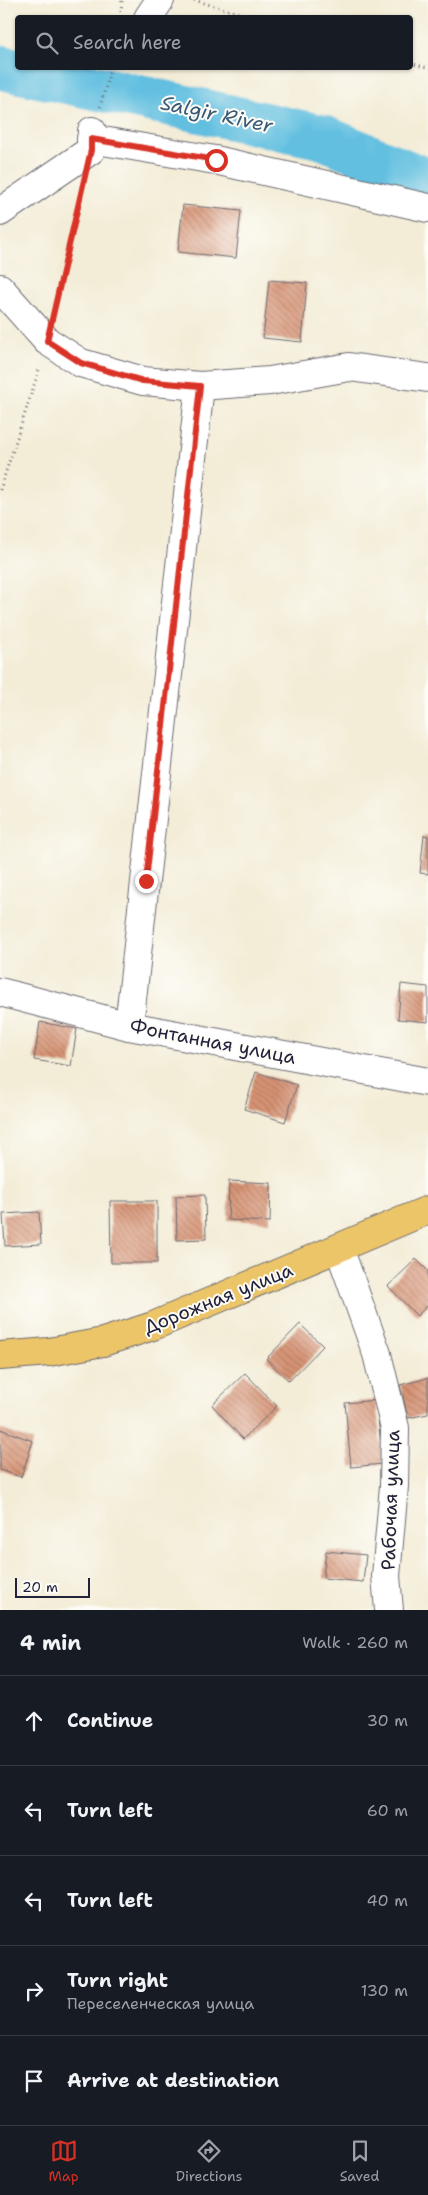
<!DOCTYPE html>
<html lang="en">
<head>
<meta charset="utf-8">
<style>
	:root { --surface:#171b24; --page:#242831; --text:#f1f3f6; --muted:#9ea1a6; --line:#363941; --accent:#d93025 }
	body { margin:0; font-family:"Shantell Sans",sans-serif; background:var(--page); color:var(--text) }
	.scale { position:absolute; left:15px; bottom:12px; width:75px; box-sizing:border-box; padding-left:5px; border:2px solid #22223b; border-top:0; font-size:14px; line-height:18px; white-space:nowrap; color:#22223b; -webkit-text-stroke:4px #fdfcf7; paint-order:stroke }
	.stop { position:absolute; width:15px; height:15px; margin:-11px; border:4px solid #d93025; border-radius:50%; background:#fff }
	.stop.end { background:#d93025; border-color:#fff; box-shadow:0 1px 5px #0008 }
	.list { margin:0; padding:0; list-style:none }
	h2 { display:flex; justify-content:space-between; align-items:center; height:65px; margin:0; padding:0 20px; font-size:21px }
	h2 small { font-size:16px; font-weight:400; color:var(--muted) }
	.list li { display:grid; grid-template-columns:32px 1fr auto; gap:15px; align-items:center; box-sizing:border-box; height:90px; padding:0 20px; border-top:1px solid var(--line) }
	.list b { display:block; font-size:19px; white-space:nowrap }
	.list p { margin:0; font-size:16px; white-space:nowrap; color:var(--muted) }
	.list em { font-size:16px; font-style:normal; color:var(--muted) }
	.icon { flex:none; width:28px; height:28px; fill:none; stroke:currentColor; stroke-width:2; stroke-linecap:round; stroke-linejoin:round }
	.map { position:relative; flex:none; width:428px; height:1610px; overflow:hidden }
	.search { position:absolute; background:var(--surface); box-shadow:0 1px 4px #0004; left:15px; right:15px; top:15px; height:55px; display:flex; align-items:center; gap:12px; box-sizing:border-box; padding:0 18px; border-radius:5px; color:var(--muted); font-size:19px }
	.sheet { height:515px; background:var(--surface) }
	nav { display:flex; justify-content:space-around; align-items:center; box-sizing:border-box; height:70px; border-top:1px solid var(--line); background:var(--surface); font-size:14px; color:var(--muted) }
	nav a { display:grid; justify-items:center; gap:2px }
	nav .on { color:var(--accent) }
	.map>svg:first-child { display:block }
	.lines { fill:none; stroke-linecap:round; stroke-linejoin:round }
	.river { stroke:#62bfe0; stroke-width:45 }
	.building { fill:url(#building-back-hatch) }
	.minor-casing { stroke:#6b6971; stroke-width:30 }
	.major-casing { stroke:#6b6971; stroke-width:30 }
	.path { stroke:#6b6971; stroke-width:3; stroke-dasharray:1 4; stroke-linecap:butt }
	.minor { stroke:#fff; stroke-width:28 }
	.major { stroke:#edc569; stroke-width:28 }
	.route { stroke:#d93025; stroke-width:6 }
	.labels { text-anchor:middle; stroke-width:4; stroke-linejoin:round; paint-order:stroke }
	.street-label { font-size:19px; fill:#22223b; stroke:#fdfcf7 }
	.water-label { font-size:20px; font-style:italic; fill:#385975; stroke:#fdfcf7 }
</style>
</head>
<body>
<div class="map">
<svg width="428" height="1610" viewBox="0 0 428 1610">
	<defs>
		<pattern id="building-back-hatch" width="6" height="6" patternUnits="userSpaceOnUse" patternTransform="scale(1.25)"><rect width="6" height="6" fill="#d79374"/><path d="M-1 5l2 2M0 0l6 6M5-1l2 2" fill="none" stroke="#ae7860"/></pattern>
	</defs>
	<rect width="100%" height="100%" fill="#fdfcf7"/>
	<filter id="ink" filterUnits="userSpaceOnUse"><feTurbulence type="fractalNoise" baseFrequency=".02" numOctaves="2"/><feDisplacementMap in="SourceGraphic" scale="10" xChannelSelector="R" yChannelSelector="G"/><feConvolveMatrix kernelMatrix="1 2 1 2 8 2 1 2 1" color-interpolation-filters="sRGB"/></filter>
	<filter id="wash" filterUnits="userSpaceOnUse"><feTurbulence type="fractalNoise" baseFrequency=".0096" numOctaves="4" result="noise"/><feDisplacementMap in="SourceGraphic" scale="20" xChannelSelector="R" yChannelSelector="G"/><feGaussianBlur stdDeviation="1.12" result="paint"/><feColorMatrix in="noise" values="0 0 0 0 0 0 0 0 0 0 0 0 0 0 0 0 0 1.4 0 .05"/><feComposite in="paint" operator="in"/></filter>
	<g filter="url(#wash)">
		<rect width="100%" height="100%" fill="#f3ecd6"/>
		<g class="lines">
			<polyline class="river" points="0,67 322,137 428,181"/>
		</g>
		<g id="blocks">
			<g class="building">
				<polygon points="183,205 241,211 236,258 178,252"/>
				<polygon points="269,280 307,283 302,342 263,338"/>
				<polygon points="424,835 428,836 428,874 420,873"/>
				<polygon points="401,984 428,987 428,1022 398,1019"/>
				<polygon points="40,1022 77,1029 71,1066 34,1060"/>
				<polygon points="256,1072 297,1085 285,1122 244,1109"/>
				<polygon points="229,1181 271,1183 270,1222 228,1220"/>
				<polygon points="205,1195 206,1239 177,1240 176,1196"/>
				<polygon points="110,1201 157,1201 157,1263 111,1263"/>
				<polygon points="39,1212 41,1244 5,1246 3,1214"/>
				<polygon points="416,1259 428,1271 428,1305 417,1316 388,1286"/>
				<polygon points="300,1324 323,1346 289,1381 266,1359"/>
				<polygon points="245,1373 277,1406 243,1439 212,1405"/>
				<polygon points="428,1378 428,1414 408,1418 400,1385"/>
				<polygon points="376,1400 383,1464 351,1467 345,1403"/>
				<polygon points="0,1429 33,1441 21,1477 0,1470"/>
				<polygon points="326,1551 366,1555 363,1582 323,1578"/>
			</g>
		</g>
	</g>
	<g filter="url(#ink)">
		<use href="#blocks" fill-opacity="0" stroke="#6b6971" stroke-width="1"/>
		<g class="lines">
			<defs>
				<g id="minor">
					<polyline points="148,18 160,0"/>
					<polyline points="91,139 215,160 428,208"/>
					<polyline points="0,212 91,150 92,131"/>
					<polyline points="0,288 47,341 81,363 143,381 200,386 270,381 349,367 428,378"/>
					<polyline points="0,992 129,1026 428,1082"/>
					<polyline points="129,1026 200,386"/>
					<polyline points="339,1248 377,1354 395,1428 394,1486 386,1576 389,1610"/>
				</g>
				<polyline id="major" points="0,1356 49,1352 103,1342 153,1326 428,1210"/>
			</defs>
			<use href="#minor" class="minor-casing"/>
			<use href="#major" class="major-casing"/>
			<g class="path">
				<polyline points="194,0 255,18"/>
				<polyline points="121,12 122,0"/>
				<polyline points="410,63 428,68"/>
				<polyline points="100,107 111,68"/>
				<polyline points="54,310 83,187"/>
				<polyline points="0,490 40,367"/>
			</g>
			<use href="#minor" class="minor"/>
			<use href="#major" class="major"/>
		</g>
	</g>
	<g class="lines" filter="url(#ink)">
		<polyline class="route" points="146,881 200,386 143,381 81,363 47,341 91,150 91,139 216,160"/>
	</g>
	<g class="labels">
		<g class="street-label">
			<text transform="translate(213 1041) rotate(11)" y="7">Фонтанная улица</text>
			<text transform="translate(218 1298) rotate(-22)" y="7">Дорожная улица</text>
			<text transform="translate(390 1500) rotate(-88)" y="7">Рабочая улица</text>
		</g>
		<g class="water-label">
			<text transform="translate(217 114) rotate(12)" y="7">Salgir River</text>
		</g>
	</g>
</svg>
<div class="scale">20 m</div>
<div class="stop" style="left:216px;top:160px"></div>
<div class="stop end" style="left:146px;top:881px"></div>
<div class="search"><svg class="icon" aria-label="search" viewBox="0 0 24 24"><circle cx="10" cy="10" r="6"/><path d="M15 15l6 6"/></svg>Search here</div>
</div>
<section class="sheet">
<h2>4 min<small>Walk · 260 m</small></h2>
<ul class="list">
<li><svg class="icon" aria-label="ahead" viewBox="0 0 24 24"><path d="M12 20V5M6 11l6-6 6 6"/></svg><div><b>Continue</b></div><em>30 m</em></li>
<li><svg class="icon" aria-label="left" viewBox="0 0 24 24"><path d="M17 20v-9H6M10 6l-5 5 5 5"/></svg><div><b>Turn left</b></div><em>60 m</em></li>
<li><svg class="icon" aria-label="left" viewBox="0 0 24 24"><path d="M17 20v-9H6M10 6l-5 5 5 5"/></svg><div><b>Turn left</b></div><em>40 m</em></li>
<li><svg class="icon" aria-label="right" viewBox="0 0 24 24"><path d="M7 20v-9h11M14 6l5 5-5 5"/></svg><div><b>Turn right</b><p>Переселенческая улица</p></div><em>130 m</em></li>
<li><svg class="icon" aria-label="arrive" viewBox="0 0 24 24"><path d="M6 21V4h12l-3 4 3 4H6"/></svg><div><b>Arrive at destination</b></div></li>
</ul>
</section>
<nav>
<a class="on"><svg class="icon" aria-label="map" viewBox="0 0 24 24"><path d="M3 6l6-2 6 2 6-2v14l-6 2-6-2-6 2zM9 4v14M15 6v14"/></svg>Map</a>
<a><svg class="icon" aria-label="directions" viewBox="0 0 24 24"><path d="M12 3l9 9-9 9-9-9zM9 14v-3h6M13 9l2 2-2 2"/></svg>Directions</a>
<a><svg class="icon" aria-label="saved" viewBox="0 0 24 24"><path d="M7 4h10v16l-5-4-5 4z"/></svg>Saved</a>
</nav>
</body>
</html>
